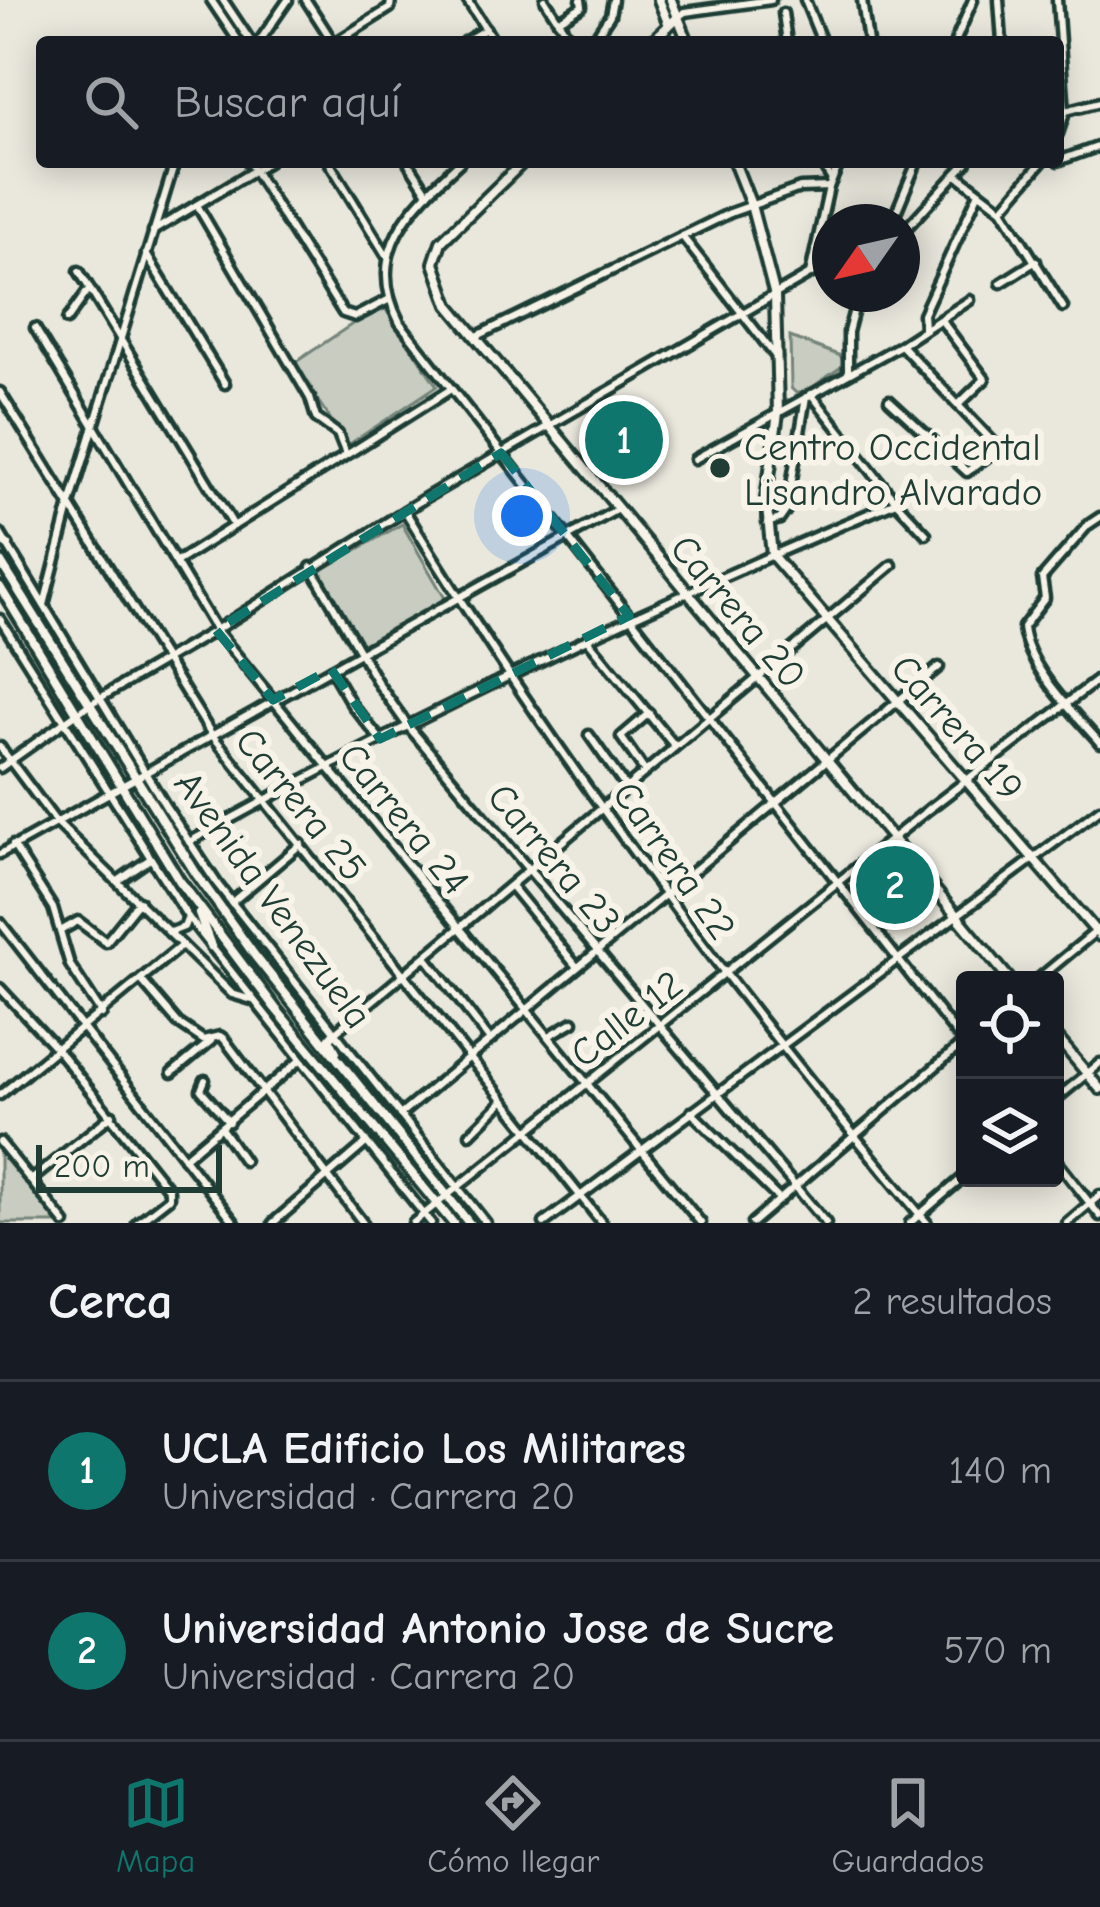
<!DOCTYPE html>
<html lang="es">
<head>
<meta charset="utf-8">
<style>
	:root { --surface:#171b24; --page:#20242c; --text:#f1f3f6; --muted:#9ea1a6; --line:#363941; --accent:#0f766e }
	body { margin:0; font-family:"Comic Neue",sans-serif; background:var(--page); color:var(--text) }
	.controls { position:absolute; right:36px; bottom:36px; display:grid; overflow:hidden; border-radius:12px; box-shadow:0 6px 30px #0003 }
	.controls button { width:108px; height:108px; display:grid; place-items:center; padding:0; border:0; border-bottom:3px solid var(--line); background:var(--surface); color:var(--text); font:60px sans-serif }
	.compass { position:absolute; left:812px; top:204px; width:108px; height:108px; border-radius:50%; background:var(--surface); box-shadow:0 6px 30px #0003; rotate:236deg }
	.scale { position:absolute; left:36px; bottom:30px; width:186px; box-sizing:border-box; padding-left:12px; border:6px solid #1f3d34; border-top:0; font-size:33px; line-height:42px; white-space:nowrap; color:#1f3d34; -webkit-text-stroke:9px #f7f3e8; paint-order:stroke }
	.you { position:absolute; left:522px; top:516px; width:42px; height:42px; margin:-30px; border:9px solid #fff; border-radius:50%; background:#1a73e8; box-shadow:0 0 0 18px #1a73e833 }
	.badge { display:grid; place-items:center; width:78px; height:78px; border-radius:50%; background:var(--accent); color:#fff; font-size:39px; font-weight:700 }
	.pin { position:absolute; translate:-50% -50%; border:6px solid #fff; box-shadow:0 3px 12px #0006 }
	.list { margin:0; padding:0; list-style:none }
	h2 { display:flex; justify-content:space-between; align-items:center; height:156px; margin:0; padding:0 48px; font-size:51px }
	h2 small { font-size:39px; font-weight:400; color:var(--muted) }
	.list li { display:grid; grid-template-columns:78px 1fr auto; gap:36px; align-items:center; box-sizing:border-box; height:180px; padding:0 48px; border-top:3px solid var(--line) }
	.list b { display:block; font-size:45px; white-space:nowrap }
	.list p { margin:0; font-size:39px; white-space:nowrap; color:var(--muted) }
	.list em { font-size:39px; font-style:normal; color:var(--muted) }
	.icon { flex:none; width:66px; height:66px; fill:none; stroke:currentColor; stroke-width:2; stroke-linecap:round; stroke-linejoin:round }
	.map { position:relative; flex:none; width:1100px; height:1223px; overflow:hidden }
	.search { position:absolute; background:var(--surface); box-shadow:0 6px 30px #0003; left:36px; right:36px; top:36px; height:132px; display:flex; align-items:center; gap:30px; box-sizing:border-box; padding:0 42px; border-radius:12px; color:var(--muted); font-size:45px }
	.sheet { height:516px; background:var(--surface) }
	nav { display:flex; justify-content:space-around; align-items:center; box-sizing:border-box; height:168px; border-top:3px solid var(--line); background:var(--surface); font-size:33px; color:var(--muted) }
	nav a { display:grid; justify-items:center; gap:6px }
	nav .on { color:var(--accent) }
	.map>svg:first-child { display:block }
	.green { fill:#c8ccc1; stroke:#74847a; stroke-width:3 }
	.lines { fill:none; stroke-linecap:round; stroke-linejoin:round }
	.minor-casing { stroke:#1f3d34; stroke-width:15 }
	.tertiary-casing { stroke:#1f3d34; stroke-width:16 }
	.minor { stroke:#f7f3e8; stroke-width:6 }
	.tertiary { stroke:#f7f3e8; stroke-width:8 }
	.marked { fill:none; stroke:#0f766e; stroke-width:9; stroke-dasharray:24 15; stroke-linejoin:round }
	.poi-dot { fill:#1f3d34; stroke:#f7f3e8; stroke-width:4.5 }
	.labels { text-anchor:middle; stroke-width:12; stroke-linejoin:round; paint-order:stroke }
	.poi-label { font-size:39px; fill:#1f3d34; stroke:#f7f3e8; text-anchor:start }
	.street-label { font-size:39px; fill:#1f3d34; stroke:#f7f3e8 }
</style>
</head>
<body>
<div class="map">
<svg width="1100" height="1223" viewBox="0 0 1100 1223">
	<rect width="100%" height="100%" fill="#eae8dd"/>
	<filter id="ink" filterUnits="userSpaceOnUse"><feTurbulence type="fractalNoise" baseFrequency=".00833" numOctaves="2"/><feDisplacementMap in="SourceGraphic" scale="24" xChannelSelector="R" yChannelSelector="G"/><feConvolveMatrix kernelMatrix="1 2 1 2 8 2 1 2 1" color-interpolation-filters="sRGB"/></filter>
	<g filter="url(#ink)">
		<g class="green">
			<polygon points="382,304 437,386 348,445 293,364"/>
			<polygon points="790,337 841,356 844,365 804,393 796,393 791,388"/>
			<polygon points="402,524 446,600 363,645 320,571"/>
			<polygon points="0,1153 59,1223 0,1223"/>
		</g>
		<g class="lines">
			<defs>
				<g id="minor">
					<polyline points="211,0 239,42"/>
					<polyline points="223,0 251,42"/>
					<polyline points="306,0 333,42"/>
					<polyline points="467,0 494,42"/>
					<polyline points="545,0 572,42"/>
					<polyline points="805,0 822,42"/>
					<polyline points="862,0 868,42"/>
					<polyline points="999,0 1002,42"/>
					<polyline points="1057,0 1065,113 1058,134"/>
					<polyline points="783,13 787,42"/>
					<polyline points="678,17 685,12 771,0"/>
					<polyline points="558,21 582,6 581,0"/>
					<polyline points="259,42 288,0"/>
					<polyline points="336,42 390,8 391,0"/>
					<polyline points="464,42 486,29"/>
					<polyline points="592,42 610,15 613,0"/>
					<polyline points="955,42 973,0"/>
					<polyline points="1058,113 1100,102"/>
					<polyline points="1058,161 1100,146"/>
					<polyline points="249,162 343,313 355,317 390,299"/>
					<polyline points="329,162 386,255"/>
					<polyline points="408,162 428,193"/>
					<path d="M 460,162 C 410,208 363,252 400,323 L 965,1045"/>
					<polyline points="821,162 832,180"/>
					<polyline points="956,174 1002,209 1063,307"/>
					<polyline points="197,205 310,398 316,418 338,434 346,454"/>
					<polyline points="1002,209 1042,162"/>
					<polyline points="892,222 917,162"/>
					<polyline points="153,231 268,162"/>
					<polyline points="902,233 967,162"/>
					<polyline points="682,236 777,358"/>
					<polyline points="146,254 225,384"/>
					<polyline points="79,271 234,526"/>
					<polyline points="810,274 830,264"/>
					<polyline points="1001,283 1036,261"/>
					<polyline points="67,320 89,289"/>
					<polyline points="941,320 985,379 959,404"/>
					<polyline points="35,328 216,630 701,1223"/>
					<polyline points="924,328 923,314 978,194"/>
					<polyline points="475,337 730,213 800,188 829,187"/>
					<polyline points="848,371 848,332 858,294"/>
					<polyline points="0,392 212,735 602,1223"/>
					<polyline points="811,394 896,502 926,534"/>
					<polyline points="889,400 967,472 996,450 994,443 901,345"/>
					<polyline points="695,459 901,345 970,300"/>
					<path d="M 405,511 C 557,762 738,998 927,1223"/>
					<path d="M 1100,517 L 1088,525 L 1042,578 L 1045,598 L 1023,627 C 1026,666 1075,714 1100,743"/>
					<polyline points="767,523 780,519 787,509 806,397"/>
					<polyline points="0,533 166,807 218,885 486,1223"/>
					<polyline points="178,561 451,389"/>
					<polyline points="311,567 379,685 408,726 826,1223"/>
					<polyline points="44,605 70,504 175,162"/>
					<polyline points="0,619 188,917 431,1223"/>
					<polyline points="587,639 674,745"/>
					<polyline points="331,669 352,705 380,739"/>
					<polyline points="589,735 625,786"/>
					<polyline points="0,747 56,822 182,945 0,1095"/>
					<polyline points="0,768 90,704 216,630 425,498 810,274 829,187 840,162"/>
					<polyline points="644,770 621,737 649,713"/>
					<path d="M 189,842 C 417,714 654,604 896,502"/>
					<polyline points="13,845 53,908 70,965 102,1014"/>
					<polyline points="0,854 616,510"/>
					<polyline points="118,881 150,859"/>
					<polyline points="511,886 577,967"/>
					<polyline points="231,903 301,844"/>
					<polyline points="0,922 235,1223"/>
					<polyline points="62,930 78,921 106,942 139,901"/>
					<polyline points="171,932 184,927 188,917"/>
					<polyline points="182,945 232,994 252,1000"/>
					<polyline points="426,957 490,1040"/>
					<polyline points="1037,980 1100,928"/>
					<polyline points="142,981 178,1023 203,1040 220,1036 224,1039 363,1223"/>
					<polyline points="0,988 57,1049 169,1190 169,1198 137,1223"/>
					<polyline points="334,1033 892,565"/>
					<polyline points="549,1036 573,1022"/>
					<polyline points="172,1073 211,1041"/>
					<polyline points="205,1080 201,1090 229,1122"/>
					<polyline points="1055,1100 1100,1063"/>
					<polyline points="691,1112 780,1200"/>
					<polyline points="400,1115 939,667"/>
					<polyline points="221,1128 244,1161"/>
					<polyline points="470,1134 503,1101"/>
					<polyline points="0,1142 65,1223"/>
					<polyline points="184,1158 299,1061"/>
					<polyline points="1055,1159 1100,1216"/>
					<polyline points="31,1180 112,1115"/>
					<polyline points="273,1223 366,1143"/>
					<polyline points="413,1223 929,809 1100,678"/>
					<polyline points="544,1223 1100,809"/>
					<polyline points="752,1223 962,1044"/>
					<polyline points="910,1223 965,1176"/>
					<polyline points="1067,1223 1100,1195"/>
				</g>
				<g id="tertiary">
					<polyline points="659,0 669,25"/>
					<polyline points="671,0 688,42"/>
					<polyline points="651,42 678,17"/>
					<polyline points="523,162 441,242 434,263 449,305 1010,980"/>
					<polyline points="734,162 751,205 775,296 778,413 766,498 772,555 1100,936"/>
					<polyline points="0,540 8,545"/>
					<polyline points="0,561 197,875 255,956 469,1223"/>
					<polyline points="0,587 179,880 275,1008 453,1223"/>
					<polyline points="199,914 211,946"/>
					<polyline points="334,1033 329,1039 336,1052"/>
					<polyline points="1055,1035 1100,1089"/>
				</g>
			</defs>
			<use href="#minor" class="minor-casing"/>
			<use href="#tertiary" class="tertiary-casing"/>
			<use href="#minor" class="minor"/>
			<use href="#tertiary" class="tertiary"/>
		</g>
	</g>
	<path class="marked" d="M 501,453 L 629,616 L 380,739 L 331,669 L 273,700 L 216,630 Z"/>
	<circle class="poi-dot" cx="720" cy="468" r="12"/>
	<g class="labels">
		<g class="poi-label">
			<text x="744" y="460">Centro Occidental<tspan x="744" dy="45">Lisandro Alvarado</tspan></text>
		</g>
		<g class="street-label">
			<text transform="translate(739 611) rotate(50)" y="14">Carrera 20</text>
			<text transform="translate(958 727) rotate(49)" y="14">Carrera 19</text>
			<text transform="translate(302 804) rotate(51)" y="14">Carrera 25</text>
			<text transform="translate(405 818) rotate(51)" y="14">Carrera 24</text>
			<text transform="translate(555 858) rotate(50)" y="14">Carrera 23</text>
			<text transform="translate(675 860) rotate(55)" y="14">Carrera 22</text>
			<text transform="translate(274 899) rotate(54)" y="14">Avenida Venezuela</text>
			<text transform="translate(626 1018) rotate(-38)" y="14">Calle 12</text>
		</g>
	</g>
</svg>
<div class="controls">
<button><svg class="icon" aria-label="locate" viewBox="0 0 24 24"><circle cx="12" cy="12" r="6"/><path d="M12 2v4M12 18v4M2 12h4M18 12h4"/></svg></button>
<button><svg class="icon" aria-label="layers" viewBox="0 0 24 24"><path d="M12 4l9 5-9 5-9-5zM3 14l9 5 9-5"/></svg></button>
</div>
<svg class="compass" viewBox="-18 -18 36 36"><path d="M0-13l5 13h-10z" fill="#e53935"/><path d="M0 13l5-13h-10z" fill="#9ea1a6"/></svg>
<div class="scale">200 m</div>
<div class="you"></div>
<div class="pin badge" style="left:624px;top:440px">1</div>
<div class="pin badge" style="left:895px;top:885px">2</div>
<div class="search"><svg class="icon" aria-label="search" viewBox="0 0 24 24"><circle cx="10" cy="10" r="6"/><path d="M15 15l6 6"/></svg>Buscar aquí</div>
</div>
<section class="sheet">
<h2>Cerca<small>2 resultados</small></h2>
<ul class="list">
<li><span class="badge">1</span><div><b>UCLA Edificio Los Militares</b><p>Universidad · Carrera 20</p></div><em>140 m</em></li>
<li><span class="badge">2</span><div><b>Universidad Antonio Jose de Sucre</b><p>Universidad · Carrera 20</p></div><em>570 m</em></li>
</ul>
</section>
<nav>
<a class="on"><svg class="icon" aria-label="map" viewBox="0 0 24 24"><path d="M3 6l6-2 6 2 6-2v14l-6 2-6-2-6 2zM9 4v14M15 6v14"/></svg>Mapa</a>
<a><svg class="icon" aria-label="directions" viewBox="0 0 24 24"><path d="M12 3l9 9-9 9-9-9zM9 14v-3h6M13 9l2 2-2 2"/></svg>Cómo llegar</a>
<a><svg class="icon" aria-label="saved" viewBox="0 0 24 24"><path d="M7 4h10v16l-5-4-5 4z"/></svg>Guardados</a>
</nav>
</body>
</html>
